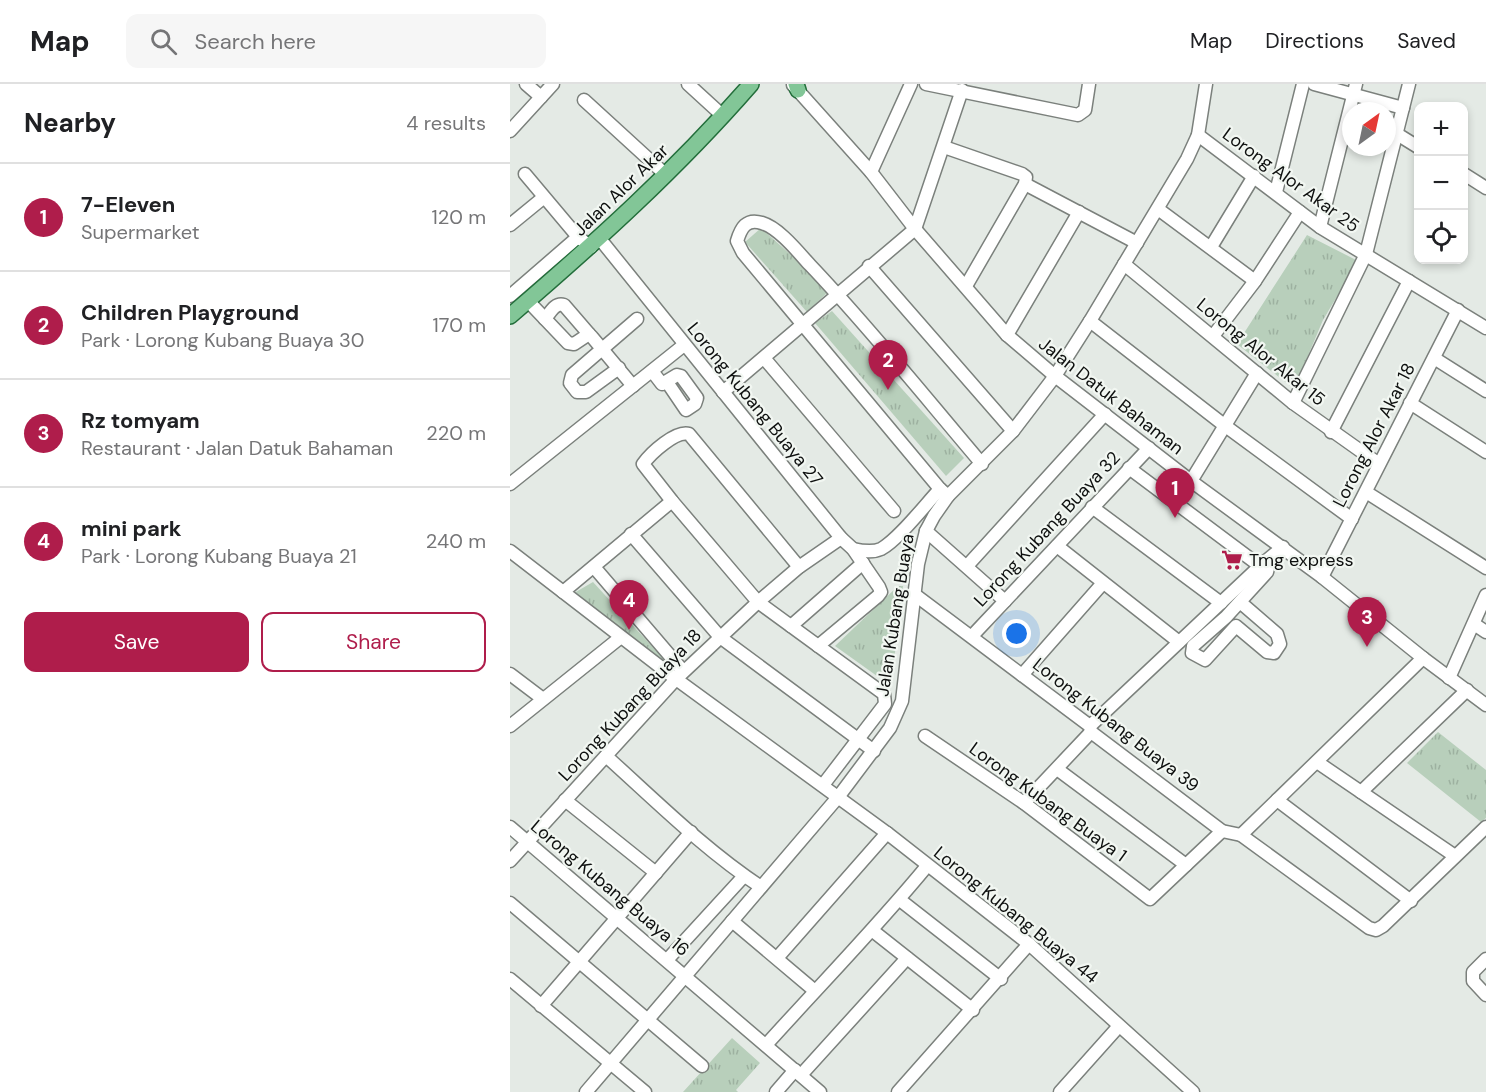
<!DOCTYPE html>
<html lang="en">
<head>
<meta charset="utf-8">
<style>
	:root { --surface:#fff; --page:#f6f6f6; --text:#202124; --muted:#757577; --line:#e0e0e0; --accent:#af1d4b }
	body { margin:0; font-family:"DM Sans",sans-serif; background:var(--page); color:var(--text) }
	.controls { position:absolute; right:18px; top:18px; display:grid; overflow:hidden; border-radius:12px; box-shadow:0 3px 9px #0003 }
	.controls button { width:54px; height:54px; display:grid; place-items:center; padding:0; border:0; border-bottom:2px solid var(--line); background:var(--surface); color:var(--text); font:30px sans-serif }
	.compass { position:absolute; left:832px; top:18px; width:54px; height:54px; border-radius:50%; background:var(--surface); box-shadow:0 3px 9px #0003; rotate:33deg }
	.you { position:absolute; left:507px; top:550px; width:21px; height:21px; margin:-15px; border:4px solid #fff; border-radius:50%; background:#1a73e8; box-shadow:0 0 0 9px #1a73e833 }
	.badge { display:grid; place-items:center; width:39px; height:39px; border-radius:50%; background:var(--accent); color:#fff; font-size:20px; font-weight:700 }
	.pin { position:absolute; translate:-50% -50px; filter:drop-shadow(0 2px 3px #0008) }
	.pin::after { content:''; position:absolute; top:32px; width:21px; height:18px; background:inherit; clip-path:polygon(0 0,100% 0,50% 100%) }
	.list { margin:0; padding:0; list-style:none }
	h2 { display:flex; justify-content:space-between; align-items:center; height:78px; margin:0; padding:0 24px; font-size:26px }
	h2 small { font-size:20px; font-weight:400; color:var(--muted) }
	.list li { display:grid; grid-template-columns:39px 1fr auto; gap:18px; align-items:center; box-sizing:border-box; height:108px; padding:0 24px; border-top:2px solid var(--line) }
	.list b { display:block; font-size:22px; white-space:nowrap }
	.list p { margin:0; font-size:20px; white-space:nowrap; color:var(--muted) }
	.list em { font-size:20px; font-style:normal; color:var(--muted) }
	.actions { display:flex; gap:12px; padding:18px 24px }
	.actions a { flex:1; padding:14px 0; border:2px solid var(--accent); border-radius:12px; text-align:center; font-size:21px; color:var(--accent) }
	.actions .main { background:var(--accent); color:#fff }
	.icon { flex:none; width:33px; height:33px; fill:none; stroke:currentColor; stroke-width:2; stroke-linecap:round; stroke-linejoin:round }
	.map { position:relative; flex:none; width:976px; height:1008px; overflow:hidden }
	header { display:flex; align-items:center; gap:36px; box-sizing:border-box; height:84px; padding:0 30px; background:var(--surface); border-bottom:2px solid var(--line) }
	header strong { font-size:28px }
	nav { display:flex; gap:33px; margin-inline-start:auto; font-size:21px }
	.search { width:420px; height:54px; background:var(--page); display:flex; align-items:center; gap:15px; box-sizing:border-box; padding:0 21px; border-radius:12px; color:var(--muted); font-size:22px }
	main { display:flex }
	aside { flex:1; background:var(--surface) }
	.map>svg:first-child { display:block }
	.grass { fill:url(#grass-tufts) }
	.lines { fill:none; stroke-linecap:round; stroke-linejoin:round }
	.minor-casing { stroke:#7b807c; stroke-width:15 }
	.major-casing { stroke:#236e3b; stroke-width:18 }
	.minor { stroke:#fff; stroke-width:12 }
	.major { stroke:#82c697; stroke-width:15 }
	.labels { text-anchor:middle; stroke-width:4.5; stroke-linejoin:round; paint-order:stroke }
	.street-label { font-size:18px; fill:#0e100f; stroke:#f2f7f2 }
	.poi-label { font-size:18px; fill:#0e100f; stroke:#f2f7f2; text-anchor:start }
</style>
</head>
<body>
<header>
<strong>Map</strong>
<div class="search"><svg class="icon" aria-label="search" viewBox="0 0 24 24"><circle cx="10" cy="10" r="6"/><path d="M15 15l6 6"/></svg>Search here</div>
<nav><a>Map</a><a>Directions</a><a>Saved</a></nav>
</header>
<main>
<aside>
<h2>Nearby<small>4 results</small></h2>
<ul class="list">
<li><span class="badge">1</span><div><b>7-Eleven</b><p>Supermarket</p></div><em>120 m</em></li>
<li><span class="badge">2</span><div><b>Children Playground</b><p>Park · Lorong Kubang Buaya 30</p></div><em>170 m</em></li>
<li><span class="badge">3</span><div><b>Rz tomyam</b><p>Restaurant · Jalan Datuk Bahaman</p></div><em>220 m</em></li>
<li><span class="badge">4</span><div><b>mini park</b><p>Park · Lorong Kubang Buaya 21</p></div><em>240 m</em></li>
</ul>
<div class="actions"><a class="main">Save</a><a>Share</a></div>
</aside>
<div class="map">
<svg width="976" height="1008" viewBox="0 0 976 1008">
	<defs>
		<pattern id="grass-tufts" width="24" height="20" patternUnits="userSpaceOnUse" patternTransform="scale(1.5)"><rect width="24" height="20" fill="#b8cfbb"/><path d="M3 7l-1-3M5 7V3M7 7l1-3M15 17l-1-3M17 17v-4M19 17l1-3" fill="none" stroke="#9db1a0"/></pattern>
	</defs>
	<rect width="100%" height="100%" fill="#e4eae5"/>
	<g class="grass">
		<polygon points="251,144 320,206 297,228 235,158"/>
		<polygon points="797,151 848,177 813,236 784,305 727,260"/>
		<polygon points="322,227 454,374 436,392 305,239"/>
		<polygon points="83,498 160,582 64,509"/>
		<polygon points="388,502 393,502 381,602 325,562"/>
		<polygon points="928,648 976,686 976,734 971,738 897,679"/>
		<polygon points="222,954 250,979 226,1006 228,1008 173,1008"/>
	</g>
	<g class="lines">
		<defs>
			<g id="minor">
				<polyline points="16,0 31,13"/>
				<polyline points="178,0 213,32"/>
				<polyline points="416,0 568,31 575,26 579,0"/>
				<polyline points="804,0 893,24"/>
				<polyline points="283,1 361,88 405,145 497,251 545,292 681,397 812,493 913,574 976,621"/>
				<polyline points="74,16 156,91"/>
				<polyline points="0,47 43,0"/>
				<polyline points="887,50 908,63"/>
				<polyline points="688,51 810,143 976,244"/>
				<polyline points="434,63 512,90 516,93 515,100 456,202"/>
				<polyline points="361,88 401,0"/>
				<polyline points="15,90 68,153 81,163"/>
				<polyline points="954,90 976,104"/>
				<polyline points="515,100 627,159"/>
				<polyline points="766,108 793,0"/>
				<polyline points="648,125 745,197"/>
				<polyline points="0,141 33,114"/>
				<polyline points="810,143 846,0"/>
				<polyline points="90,155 331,454 343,465 369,503 371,508 368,512 308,562"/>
				<polyline points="701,163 744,92"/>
				<polyline points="614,180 783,319 869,380"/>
				<polyline points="359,182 503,347"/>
				<polyline points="0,212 68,153"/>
				<polyline points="18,217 58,259 64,260 79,250 82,253 123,302"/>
				<path d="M 35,235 C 40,229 45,218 54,221 L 79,250"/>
				<polyline points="580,237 714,341 842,435"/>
				<polyline points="497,251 569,128"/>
				<polyline points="703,252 745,197 790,128"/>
				<polyline points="254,274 384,427"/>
				<polyline points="924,274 976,307"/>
				<polyline points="109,284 76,308 67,308 60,299 62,291 127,235"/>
				<polyline points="142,287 152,300 167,291 171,292 187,314 185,320 176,326 157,298"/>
				<polyline points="213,308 405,145 452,6"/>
				<polyline points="783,319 856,170 899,0"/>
				<polyline points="900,319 976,368"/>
				<polyline points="821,348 899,197"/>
				<polyline points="619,384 750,482"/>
				<polyline points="681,397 747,289"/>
				<polyline points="0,400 174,261"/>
				<polyline points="856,408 976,484"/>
				<path d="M 438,412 L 430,405 L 233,169 L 227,157 C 231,144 236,134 252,139 C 269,144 288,168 300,181 C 360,244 415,313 472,380"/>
				<polyline points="582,423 711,519"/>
				<polyline points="416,447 495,517"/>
				<polyline points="121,450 210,553 364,667"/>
				<polyline points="547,462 669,558"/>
				<path d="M 343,465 C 352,467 362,469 371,465 C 389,455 415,421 430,405"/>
				<polyline points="0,467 166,595 377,749 519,860 683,1008"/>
				<polyline points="457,482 595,330"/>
				<polyline points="84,483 173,587"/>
				<path d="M 289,483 L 179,350 C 166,346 141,369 133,380 L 162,417 L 248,518 L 374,610 L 375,620 L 313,701"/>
				<polyline points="812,493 948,226"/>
				<polyline points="53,508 162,417"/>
				<polyline points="404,510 580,642 581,648 712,747 731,751 859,844 866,846 873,842 976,743"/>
				<polyline points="730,518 767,550 770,560 764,569 757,568 726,542 695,576 682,569 683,562 716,533 757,488 758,484 756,477"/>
				<polyline points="964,540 976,548"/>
				<polyline points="281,542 353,479"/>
				<polyline points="462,552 639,364"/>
				<polyline points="0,590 33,615"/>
				<polyline points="512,591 593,499"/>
				<polyline points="939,594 976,511"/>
				<polyline points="0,642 111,553"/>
				<polyline points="580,642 750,482 773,463"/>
				<polyline points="415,652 514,719 640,815 712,747"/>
				<path d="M 96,672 C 146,717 195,766 251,803"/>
				<polyline points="807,678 945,772"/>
				<polyline points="547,685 676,781"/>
				<polyline points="851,708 957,606"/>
				<polyline points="55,716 146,789"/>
				<polyline points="767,716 901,817"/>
				<polyline points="514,719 581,648"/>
				<polyline points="0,743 310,1008"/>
				<polyline points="731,751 913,574"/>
				<polyline points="0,777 166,595 248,518 289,483 331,454"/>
				<polyline points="390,816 491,895"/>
				<polyline points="0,819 192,982"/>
				<polyline points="222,837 305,907"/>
				<polyline points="363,847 463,926"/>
				<polyline points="267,874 377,749"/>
				<polyline points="976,875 963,888 963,897 976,911"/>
				<polyline points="157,876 234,792"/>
				<polyline points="0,895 135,1008"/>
				<polyline points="31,922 181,748"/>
				<path d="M 256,961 C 310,901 366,844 417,782"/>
				<polyline points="291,991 397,874"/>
				<polyline points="76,1008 329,712 380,644 392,617 408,480 416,447 424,432 438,412 503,347 545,292 580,237 677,75 688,51 696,0"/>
				<polyline points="266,1008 285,986"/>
				<polyline points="388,1008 519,860"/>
				<polyline points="550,1008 609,942"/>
			</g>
			<g id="major">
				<polyline points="286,0 288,6"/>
				<path d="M 0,232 C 85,159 167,85 241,0"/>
			</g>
		</defs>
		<use href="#minor" class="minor-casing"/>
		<use href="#major" class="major-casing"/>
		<use href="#minor" class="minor"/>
		<use href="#major" class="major"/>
	</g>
	<defs>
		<symbol id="supermarket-bare" viewBox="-9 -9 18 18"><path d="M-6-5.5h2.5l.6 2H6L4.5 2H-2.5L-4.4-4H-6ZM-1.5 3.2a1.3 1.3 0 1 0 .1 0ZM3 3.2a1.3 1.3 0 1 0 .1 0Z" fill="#af1d4b" stroke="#f2f7f2" stroke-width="2.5" paint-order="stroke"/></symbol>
	</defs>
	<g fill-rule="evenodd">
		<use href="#supermarket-bare" x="707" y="461" width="30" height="30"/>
	</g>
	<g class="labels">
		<g class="street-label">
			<text transform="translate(781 96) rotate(36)" y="6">Lorong Alor Akar 25</text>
			<text transform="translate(111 106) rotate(-44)" y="6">Jalan Alor Akar</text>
			<text transform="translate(751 268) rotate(39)" y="6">Lorong Alor Akar 15</text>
			<text transform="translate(601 312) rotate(38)" y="6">Jalan Datuk Bahaman</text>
			<text transform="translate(245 320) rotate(51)" y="6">Lorong Kubang Buaya 27</text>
			<text transform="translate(864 351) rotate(-63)" y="6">Lorong Alor Akar 18</text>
			<text transform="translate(537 445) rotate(-47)" y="6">Lorong Kubang Buaya 32</text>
			<text transform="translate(385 531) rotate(-81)" y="6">Jalan Kubang Buaya</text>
			<text transform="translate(120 621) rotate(-47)" y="6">Lorong Kubang Buaya 18</text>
			<text transform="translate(606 641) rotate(38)" y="6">Lorong Kubang Buaya 39</text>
			<text transform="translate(538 718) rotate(36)" y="6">Lorong Kubang Buaya 1</text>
			<text transform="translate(100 804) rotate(40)" y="6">Lorong Kubang Buaya 16</text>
			<text transform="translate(506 831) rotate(39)" y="6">Lorong Kubang Buaya 44</text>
		</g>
		<g class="poi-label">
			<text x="739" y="482">Tmg express</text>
		</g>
	</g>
</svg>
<div class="controls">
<button>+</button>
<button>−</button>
<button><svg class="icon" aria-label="locate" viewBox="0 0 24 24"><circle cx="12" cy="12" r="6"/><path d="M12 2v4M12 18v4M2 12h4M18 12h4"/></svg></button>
</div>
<svg class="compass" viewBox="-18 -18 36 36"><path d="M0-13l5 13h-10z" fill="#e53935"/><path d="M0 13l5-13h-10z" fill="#757577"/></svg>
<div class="you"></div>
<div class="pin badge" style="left:665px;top:434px">1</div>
<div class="pin badge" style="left:378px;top:306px">2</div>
<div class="pin badge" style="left:857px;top:563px">3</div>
<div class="pin badge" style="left:119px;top:546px">4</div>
</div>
</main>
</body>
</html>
